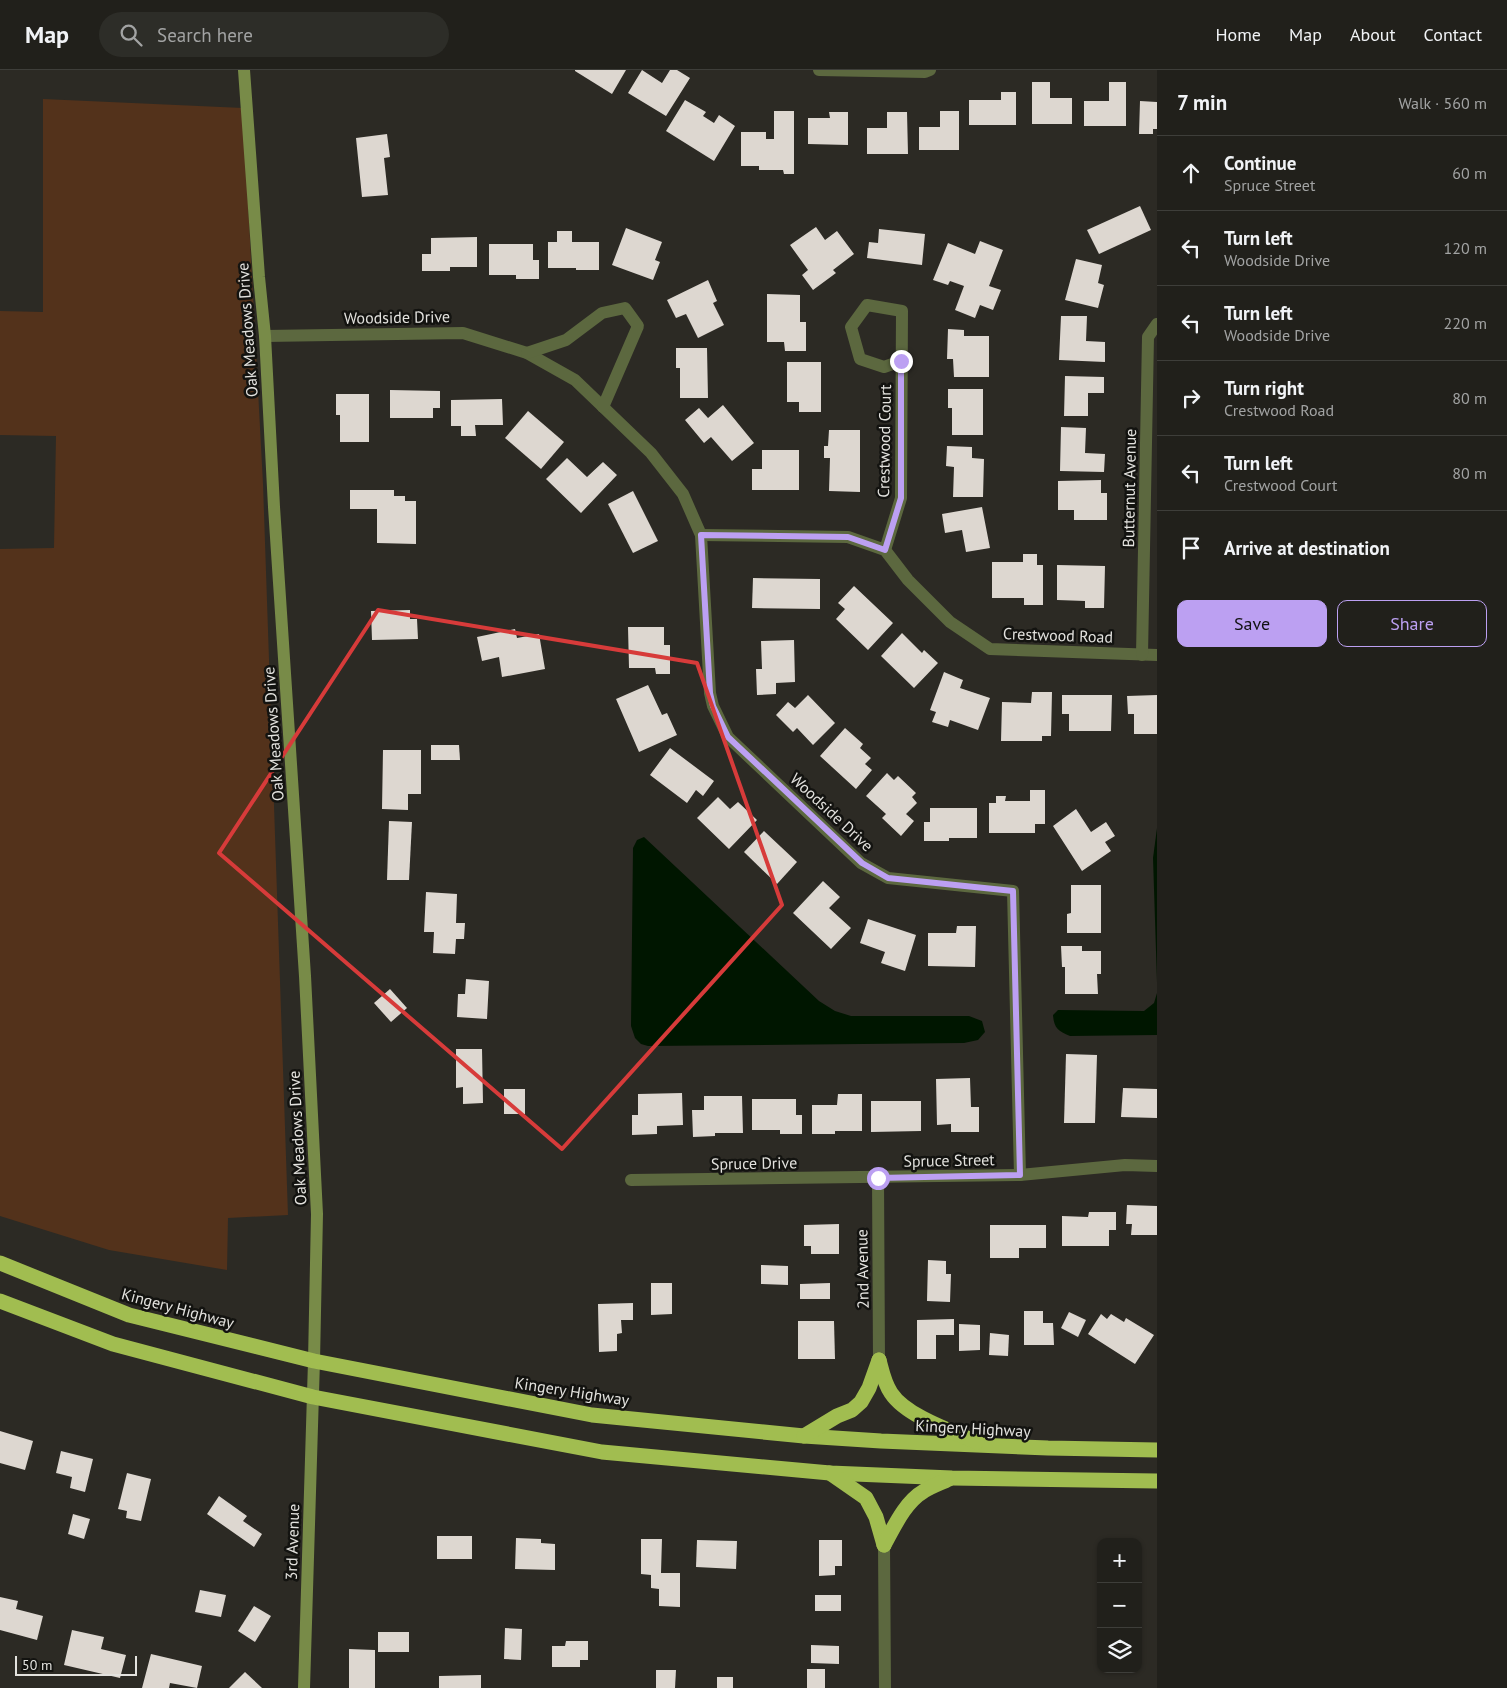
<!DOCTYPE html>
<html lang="en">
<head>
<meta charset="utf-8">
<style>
	:root { --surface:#21201b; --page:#2d2d28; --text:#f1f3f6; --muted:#a2a3a3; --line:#3e3e3a; --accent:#bca0f2 }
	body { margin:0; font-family:"PT Sans",sans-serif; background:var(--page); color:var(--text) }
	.controls { position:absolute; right:15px; bottom:15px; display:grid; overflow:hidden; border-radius:10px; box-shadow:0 1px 4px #0004 }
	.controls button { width:45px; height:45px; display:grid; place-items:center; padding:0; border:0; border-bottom:1px solid var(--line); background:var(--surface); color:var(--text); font:25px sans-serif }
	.scale { position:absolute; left:15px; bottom:12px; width:122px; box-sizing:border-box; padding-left:5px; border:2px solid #e3e2de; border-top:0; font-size:14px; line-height:18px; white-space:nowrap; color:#e3e2de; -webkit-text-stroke:4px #131310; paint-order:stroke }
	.stop { position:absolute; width:15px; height:15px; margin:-11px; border:4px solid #bca0f2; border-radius:50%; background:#fff }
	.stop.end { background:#bca0f2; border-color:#fff; box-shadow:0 1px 5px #0008 }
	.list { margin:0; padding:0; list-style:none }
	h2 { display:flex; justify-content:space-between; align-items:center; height:65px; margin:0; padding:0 20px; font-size:21px }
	h2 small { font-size:16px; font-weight:400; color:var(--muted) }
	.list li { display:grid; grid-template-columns:32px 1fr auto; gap:15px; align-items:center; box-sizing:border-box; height:75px; padding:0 20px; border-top:1px solid var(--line) }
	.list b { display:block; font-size:19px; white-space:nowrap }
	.list p { margin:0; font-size:16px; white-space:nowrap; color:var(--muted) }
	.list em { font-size:16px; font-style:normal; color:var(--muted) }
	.actions { display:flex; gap:10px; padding:15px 20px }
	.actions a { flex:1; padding:11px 0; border:1px solid var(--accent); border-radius:10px; text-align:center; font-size:18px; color:var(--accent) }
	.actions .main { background:var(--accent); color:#111 }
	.icon { flex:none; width:28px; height:28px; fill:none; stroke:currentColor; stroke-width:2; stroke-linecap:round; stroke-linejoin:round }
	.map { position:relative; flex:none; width:1157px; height:1618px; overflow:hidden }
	header { display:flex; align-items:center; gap:30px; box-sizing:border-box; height:70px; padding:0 25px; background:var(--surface); border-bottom:1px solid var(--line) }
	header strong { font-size:24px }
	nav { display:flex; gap:28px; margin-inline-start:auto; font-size:18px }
	.search { width:350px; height:45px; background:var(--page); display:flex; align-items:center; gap:12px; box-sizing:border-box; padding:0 18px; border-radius:28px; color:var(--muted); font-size:19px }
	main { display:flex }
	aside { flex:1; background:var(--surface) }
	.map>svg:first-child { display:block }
	.green { fill:#53321b }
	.water { fill:#001600 }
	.building { fill:#ddd7d0 }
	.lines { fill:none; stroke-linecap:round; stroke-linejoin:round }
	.street { stroke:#5c683f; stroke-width:12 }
	.secondary { stroke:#788b48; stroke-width:12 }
	.highway { stroke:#a1bd50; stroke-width:15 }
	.route { stroke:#bca0f2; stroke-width:6 }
	.marked { fill:none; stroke:#d73b3a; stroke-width:4; stroke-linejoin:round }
	.labels { text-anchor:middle; stroke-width:5; stroke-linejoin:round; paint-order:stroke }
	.street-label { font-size:16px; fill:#e3e2de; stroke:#131310 }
</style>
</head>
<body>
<header>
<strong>Map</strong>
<div class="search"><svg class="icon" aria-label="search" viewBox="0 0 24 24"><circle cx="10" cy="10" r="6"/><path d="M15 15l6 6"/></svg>Search here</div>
<nav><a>Home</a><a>Map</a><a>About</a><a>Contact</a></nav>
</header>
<main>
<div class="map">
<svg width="1157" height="1618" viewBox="0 0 1157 1618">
	<rect width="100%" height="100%" fill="#2c2a24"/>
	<polygon class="green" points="43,29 243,38 263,414 288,1145 228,1148 227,1200 109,1180 0,1146 0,479 54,478 56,366 0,365 0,241 43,242"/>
	<g class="water">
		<polygon points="1157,758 1157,912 1153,788"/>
		<polygon points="644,767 819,931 835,941 851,946 969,946 982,951 985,962 978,970 964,973 648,976 641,974 635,968 631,956 633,778 637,770"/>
		<path d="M 1157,923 L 1157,965 L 1070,966 C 1058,961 1054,958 1053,945 L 1058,940 L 1144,941 L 1154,933 Z"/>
	</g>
	<g class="building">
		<polygon points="575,0 626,0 612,24 575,1"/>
		<polygon points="642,0 662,13 670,0 677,0 690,8 666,46 628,23"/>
		<polygon points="1032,12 1050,12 1050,28 1072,28 1072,54 1032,54"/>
		<polygon points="1109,12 1126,12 1126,56 1084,56 1084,31 1109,31"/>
		<polygon points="1001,22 1016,22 1016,55 969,55 969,30 1001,30"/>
		<polygon points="685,30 706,42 703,46 714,53 719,45 735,56 714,91 666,61"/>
		<polygon points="1140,31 1157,32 1157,59 1153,59 1153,64 1139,64"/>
		<polygon points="774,41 794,41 794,104 784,104 783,100 759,100 759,96 741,96 741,62 766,62 766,69 774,69"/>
		<polygon points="940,41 959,41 959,80 919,80 919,57 940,57"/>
		<polygon points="829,42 848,42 848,75 808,74 808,48 830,48"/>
		<polygon points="887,42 907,42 908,84 867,84 867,58 887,58"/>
		<polygon points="387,64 390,87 384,88 388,125 362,127 356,68"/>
		<polygon points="1140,136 1151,160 1099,184 1087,160"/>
		<polygon points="816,157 825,170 837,161 854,184 833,200 836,203 813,220 802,205 808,200 790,175"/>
		<polygon points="626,158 662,172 655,190 660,192 653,210 612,195"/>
		<polygon points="879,159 925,164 922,195 867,188 869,172 878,173"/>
		<polygon points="557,161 572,161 572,172 599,172 599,200 576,200 576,198 548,198 548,172 557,172"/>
		<polygon points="477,167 477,197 450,197 450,201 422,201 422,184 431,184 431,168"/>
		<polygon points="980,171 1003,180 989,216 1001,220 993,240 980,235 975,248 955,240 964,216 950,211 948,215 933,210 948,173 975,184"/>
		<polygon points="489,174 533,174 533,190 539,190 539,209 516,209 516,205 489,205"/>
		<polygon points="1076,189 1102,195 1098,213 1104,215 1098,238 1065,230"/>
		<polygon points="708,210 717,231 713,233 724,255 698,268 686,244 676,248 667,230"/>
		<polygon points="767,224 800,225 800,252 806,252 806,281 785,281 784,272 767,272"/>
		<polygon points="1061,246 1087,246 1086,271 1105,272 1105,292 1059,290"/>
		<polygon points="948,259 964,260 964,266 989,266 989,307 954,307 953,289 947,289"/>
		<polygon points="676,278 707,278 708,328 680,328 680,298 676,298"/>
		<polygon points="787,292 821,292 821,342 799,342 799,332 787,332"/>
		<polygon points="1065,306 1104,307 1104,323 1088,323 1088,346 1064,346"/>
		<polygon points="948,319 983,319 983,365 952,365 952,338 948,338"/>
		<polygon points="390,320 440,321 440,338 433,338 433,348 390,348"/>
		<polygon points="336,324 369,324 369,372 340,372 340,345 336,345"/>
		<polygon points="502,329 503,355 475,355 476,366 461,366 461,356 451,356 451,330"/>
		<polygon points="723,335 754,373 732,391 711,367 704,373 685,350 699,338 708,348"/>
		<polygon points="528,341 564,372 541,399 505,368"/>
		<polygon points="1061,357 1086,358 1085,383 1105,384 1104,402 1060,401"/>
		<polygon points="829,360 860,360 860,422 829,421 830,388 824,388 824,376 828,376"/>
		<polygon points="947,376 972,377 972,388 984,389 983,427 953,427 954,397 946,396"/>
		<polygon points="762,380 799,380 799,420 752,420 752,399 762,399"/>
		<polygon points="567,388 587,407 603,392 617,405 581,443 546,409"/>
		<polygon points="1101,410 1101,423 1107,423 1107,450 1074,450 1074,440 1058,440 1058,411"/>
		<polygon points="350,420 394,420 394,426 405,426 405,431 416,431 416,474 377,473 377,439 350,439"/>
		<polygon points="633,421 658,471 633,483 608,434"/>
		<polygon points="982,437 990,478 966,482 962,460 945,463 942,444"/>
		<polygon points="1023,484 1037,484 1037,495 1043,495 1043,535 1024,535 1024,528 992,528 992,492 1023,492"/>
		<polygon points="1057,495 1105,496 1104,538 1085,538 1085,531 1057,530"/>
		<polygon points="753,508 820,509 820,539 752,538"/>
		<polygon points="854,516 893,553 868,580 836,549 845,539 838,533"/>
		<polygon points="410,540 410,549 417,549 418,569 372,570 371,541"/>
		<polygon points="628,557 664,557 664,575 670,575 670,604 656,604 655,598 629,598"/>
		<polygon points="515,559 517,568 539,564 545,599 502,607 499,587 482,591 477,567"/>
		<polygon points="902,563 922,583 924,580 938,593 914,618 881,586"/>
		<polygon points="794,570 795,612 776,613 776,624 757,625 756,599 762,599 761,571"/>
		<polygon points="944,602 963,610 960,618 990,628 978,660 950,650 948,657 932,652 936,642 930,640"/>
		<polygon points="648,615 662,645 667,643 677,665 639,682 616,629"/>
		<polygon points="1032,622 1052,622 1051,666 1042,666 1042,671 1001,671 1002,632 1031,633"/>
		<polygon points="808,625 835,653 813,675 797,658 793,662 776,645 788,632 795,638"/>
		<polygon points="1062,625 1112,625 1111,661 1069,661 1069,644 1062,644"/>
		<polygon points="1157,625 1157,664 1134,664 1134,644 1128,644 1127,626"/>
		<polygon points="845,658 863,674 860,678 871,688 865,694 872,700 856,719 820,686"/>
		<polygon points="431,675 459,675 460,690 431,690"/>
		<polygon points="670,678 714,711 703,726 696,720 687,733 650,705"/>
		<polygon points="383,680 421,680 421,724 408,724 408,740 382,739"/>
		<polygon points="887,703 894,710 898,706 916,723 912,727 917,733 906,744 914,751 901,766 882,748 886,744 866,726"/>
		<polygon points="1030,720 1045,720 1045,754 1035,754 1035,763 989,763 989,733 996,733 996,726 1006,726 1005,731 1030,731"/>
		<polygon points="718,727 730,739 738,732 757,750 729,779 697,748"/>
		<polygon points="930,738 977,738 977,768 949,768 949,771 924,771 924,752 930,752"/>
		<polygon points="1076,739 1091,762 1106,752 1115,766 1105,772 1111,781 1082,801 1053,756"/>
		<polygon points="389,751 412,752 409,810 387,810"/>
		<polygon points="764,761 797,792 777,814 744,782"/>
		<polygon points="823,811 840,827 829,838 851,858 831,879 793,843"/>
		<polygon points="1071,815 1101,815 1101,863 1067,863 1067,844 1071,843"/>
		<polygon points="426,822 457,824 456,853 465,853 464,869 456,869 455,884 433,883 434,862 424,862"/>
		<polygon points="868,849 916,865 905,901 881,893 885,882 860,873"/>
		<polygon points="957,856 976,856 975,897 928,896 928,863 956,863"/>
		<polygon points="1061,876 1082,876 1082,881 1101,881 1101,904 1097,904 1098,924 1065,924 1065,897 1062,897"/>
		<polygon points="466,909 489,911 487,949 457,947 458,924 465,924"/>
		<polygon points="390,919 407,938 391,952 374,933"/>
		<polygon points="456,979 482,979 483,1033 463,1034 463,1017 456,1018"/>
		<polygon points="1066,984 1097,985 1095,1053 1064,1053"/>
		<polygon points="970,1008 971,1037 979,1037 979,1062 951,1062 951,1054 937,1055 936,1009"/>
		<polygon points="1123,1018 1157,1019 1157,1048 1121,1047"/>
		<rect x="504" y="1019" width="21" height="25"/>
		<polygon points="682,1023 683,1055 657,1056 657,1064 632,1065 632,1045 638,1045 638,1024"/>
		<polygon points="838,1024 862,1024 862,1061 835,1061 835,1064 812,1064 812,1035 837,1035"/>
		<polygon points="704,1026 742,1026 743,1063 715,1063 715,1066 693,1067 692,1040 704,1040"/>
		<polygon points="752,1029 796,1029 796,1045 802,1045 802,1064 780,1064 780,1060 752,1060"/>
		<polygon points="871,1031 921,1031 921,1061 871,1062"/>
		<polygon points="1127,1135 1157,1136 1157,1165 1131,1165 1132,1154 1126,1154"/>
		<polygon points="1089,1142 1116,1142 1116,1160 1109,1160 1109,1176 1062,1176 1062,1146 1088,1147"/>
		<polygon points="839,1154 839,1184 811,1184 811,1176 804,1176 804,1155"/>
		<polygon points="990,1155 1046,1155 1046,1178 1019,1178 1019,1188 990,1188"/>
		<polygon points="928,1190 946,1191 946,1204 951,1204 950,1232 927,1231"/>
		<polygon points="761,1195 788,1196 788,1215 761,1214"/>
		<polygon points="651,1213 672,1213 672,1244 651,1245"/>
		<polygon points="830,1213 830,1229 800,1229 800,1214"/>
		<polygon points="633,1233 633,1250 621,1250 622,1263 617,1264 617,1281 599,1282 598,1234"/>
		<polygon points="1024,1241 1043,1241 1043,1253 1053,1253 1054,1275 1024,1275"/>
		<polygon points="1069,1242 1086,1250 1078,1267 1061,1258"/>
		<polygon points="1101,1244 1107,1249 1111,1244 1124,1252 1126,1248 1154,1265 1135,1294 1088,1264"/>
		<polygon points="954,1249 954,1265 936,1265 936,1289 917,1289 917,1250"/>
		<polygon points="798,1251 834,1251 835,1289 798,1289"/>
		<polygon points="959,1254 980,1255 980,1280 959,1281"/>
		<polygon points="990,1263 1009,1265 1008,1286 989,1285"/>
		<polygon points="0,1361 33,1371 25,1400 0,1393"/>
		<polygon points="61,1381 93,1389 85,1422 70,1418 72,1407 56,1403"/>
		<polygon points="127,1403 151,1409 141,1451 126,1448 127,1441 118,1439"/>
		<polygon points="219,1426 247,1446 243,1451 262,1464 254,1477 207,1444"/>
		<polygon points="73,1444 90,1449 84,1469 68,1464"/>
		<rect x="437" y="1466" width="35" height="23"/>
		<polygon points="516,1468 541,1469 541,1473 555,1474 555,1500 515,1499"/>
		<polygon points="641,1469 662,1469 661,1503 680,1503 680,1537 659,1536 659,1519 651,1518 651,1505 641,1504"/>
		<polygon points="697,1470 737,1471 736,1499 696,1497"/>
		<polygon points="819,1470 842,1470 842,1496 835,1496 835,1505 819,1506"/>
		<polygon points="200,1520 226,1525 221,1547 195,1542"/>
		<rect x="815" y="1525" width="26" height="16"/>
		<polygon points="0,1527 18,1531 16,1539 43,1546 37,1570 0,1560"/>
		<polygon points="254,1536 271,1546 255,1572 238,1561"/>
		<polygon points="505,1558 522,1559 521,1590 504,1589"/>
		<polygon points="72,1560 104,1567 101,1579 126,1585 120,1608 64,1595"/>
		<rect x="378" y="1562" width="31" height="20"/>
		<polygon points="566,1571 588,1571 588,1590 580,1590 580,1597 552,1597 552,1576 565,1576"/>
		<polygon points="811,1575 839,1576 839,1594 811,1593"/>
		<polygon points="349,1579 375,1580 375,1618 349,1618"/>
		<polygon points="151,1584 202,1596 197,1618 170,1613 169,1618 142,1618"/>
		<rect x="807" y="1599" width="18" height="19"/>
		<polygon points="656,1600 676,1600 675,1618 656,1618"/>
		<polygon points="245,1602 262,1618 229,1618"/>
		<polygon points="481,1605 481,1618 439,1618 439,1606"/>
		<rect x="717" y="1607" width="16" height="11"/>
	</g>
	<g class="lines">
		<g class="street">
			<polyline points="819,0 925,2 930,0"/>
			<polyline points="265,266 463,263 527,283 575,310 651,383 683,424 701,465 710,623 713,636 728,667 861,793 888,808 1013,821 1020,1105"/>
			<polyline points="527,283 566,270 602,243 625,238 638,256 603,337"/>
			<polyline points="701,465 848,467 885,480 908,510 950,552 990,579 1157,585"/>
			<polyline points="885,480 901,428 902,241 867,235 851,257 860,289 884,297 901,291"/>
			<polyline points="1142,585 1148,267 1157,254"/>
			<polyline points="878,1108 879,1290"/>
			<polyline points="631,1110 1020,1105 1125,1095 1157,1096"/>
			<polyline points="884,1475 885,1618"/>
		</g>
		<polyline class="secondary" points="244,0 259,207 265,266 274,437 305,906 317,1144 314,1291 304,1618"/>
		<g class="highway">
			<polyline points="0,1193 129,1245 314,1291 592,1345 804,1366 881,1371 1048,1378 1157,1380"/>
			<polyline points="0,1231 113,1274 313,1327 602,1382 830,1403 952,1408 1157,1411"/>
			<path d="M 879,1290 C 882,1301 884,1313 891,1323 C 906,1346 951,1361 977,1372"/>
			<polyline points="804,1366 837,1346 852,1340 861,1332 869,1318 879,1290"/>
			<polyline points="830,1403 866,1428 876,1447 884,1475"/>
			<path d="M 884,1475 C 894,1457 905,1432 924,1421 C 932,1416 941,1413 949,1409"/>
		</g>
	</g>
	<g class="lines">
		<polyline class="route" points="878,1108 1020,1105 1013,821 888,808 862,793 728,667 713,636 710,623 701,465 848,467 885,480 901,428 901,291"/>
	</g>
	<path class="marked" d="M 378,540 L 697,593 L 782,835 L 562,1079 L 219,783 Z"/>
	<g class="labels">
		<g class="street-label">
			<text transform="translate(397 247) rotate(-1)" y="6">Woodside Drive</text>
			<text transform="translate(247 260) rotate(-94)" y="6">Oak Meadows Drive</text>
			<text transform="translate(884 371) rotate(-89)" y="6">Crestwood Court</text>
			<text transform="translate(1129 418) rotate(-89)" y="6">Butternut Avenue</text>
			<text transform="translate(1058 565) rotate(2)" y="6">Crestwood Road</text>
			<text transform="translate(273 664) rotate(-94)" y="6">Oak Meadows Drive</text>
			<text transform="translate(832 742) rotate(43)" y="6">Woodside Drive</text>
			<text transform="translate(297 1068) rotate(-93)" y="6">Oak Meadows Drive</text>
			<text transform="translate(949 1090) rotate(-1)" y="6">Spruce Street</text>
			<text transform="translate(754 1093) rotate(-1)" y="6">Spruce Drive</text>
			<text transform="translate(862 1199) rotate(-91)" y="6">2nd Avenue</text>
			<text transform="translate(178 1238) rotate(15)" y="6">Kingery Highway</text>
			<text transform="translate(572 1321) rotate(9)" y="6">Kingery Highway</text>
			<text transform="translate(973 1358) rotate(3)" y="6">Kingery Highway</text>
			<text transform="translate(292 1472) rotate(-88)" y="6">3rd Avenue</text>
		</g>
	</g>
</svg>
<div class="controls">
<button>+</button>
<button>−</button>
<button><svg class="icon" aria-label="layers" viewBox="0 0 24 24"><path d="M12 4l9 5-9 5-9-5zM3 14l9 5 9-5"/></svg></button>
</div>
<div class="scale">50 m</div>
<div class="stop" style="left:878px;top:1108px"></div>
<div class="stop end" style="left:901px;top:291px"></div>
</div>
<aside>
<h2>7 min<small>Walk · 560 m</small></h2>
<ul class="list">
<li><svg class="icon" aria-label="ahead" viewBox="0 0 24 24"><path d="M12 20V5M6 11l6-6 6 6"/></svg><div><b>Continue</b><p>Spruce Street</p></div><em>60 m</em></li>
<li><svg class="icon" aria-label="left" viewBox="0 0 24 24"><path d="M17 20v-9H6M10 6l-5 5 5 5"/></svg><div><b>Turn left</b><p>Woodside Drive</p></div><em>120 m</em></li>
<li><svg class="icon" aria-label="left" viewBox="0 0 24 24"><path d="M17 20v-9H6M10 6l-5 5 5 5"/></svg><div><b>Turn left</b><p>Woodside Drive</p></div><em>220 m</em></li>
<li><svg class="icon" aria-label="right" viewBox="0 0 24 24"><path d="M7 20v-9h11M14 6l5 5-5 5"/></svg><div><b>Turn right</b><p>Crestwood Road</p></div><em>80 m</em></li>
<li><svg class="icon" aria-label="left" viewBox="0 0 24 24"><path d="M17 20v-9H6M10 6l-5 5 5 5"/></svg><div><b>Turn left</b><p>Crestwood Court</p></div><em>80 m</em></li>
<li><svg class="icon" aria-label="arrive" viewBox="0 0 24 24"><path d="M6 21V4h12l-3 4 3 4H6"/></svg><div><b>Arrive at destination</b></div></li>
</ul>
<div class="actions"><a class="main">Save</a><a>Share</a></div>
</aside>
</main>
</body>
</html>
